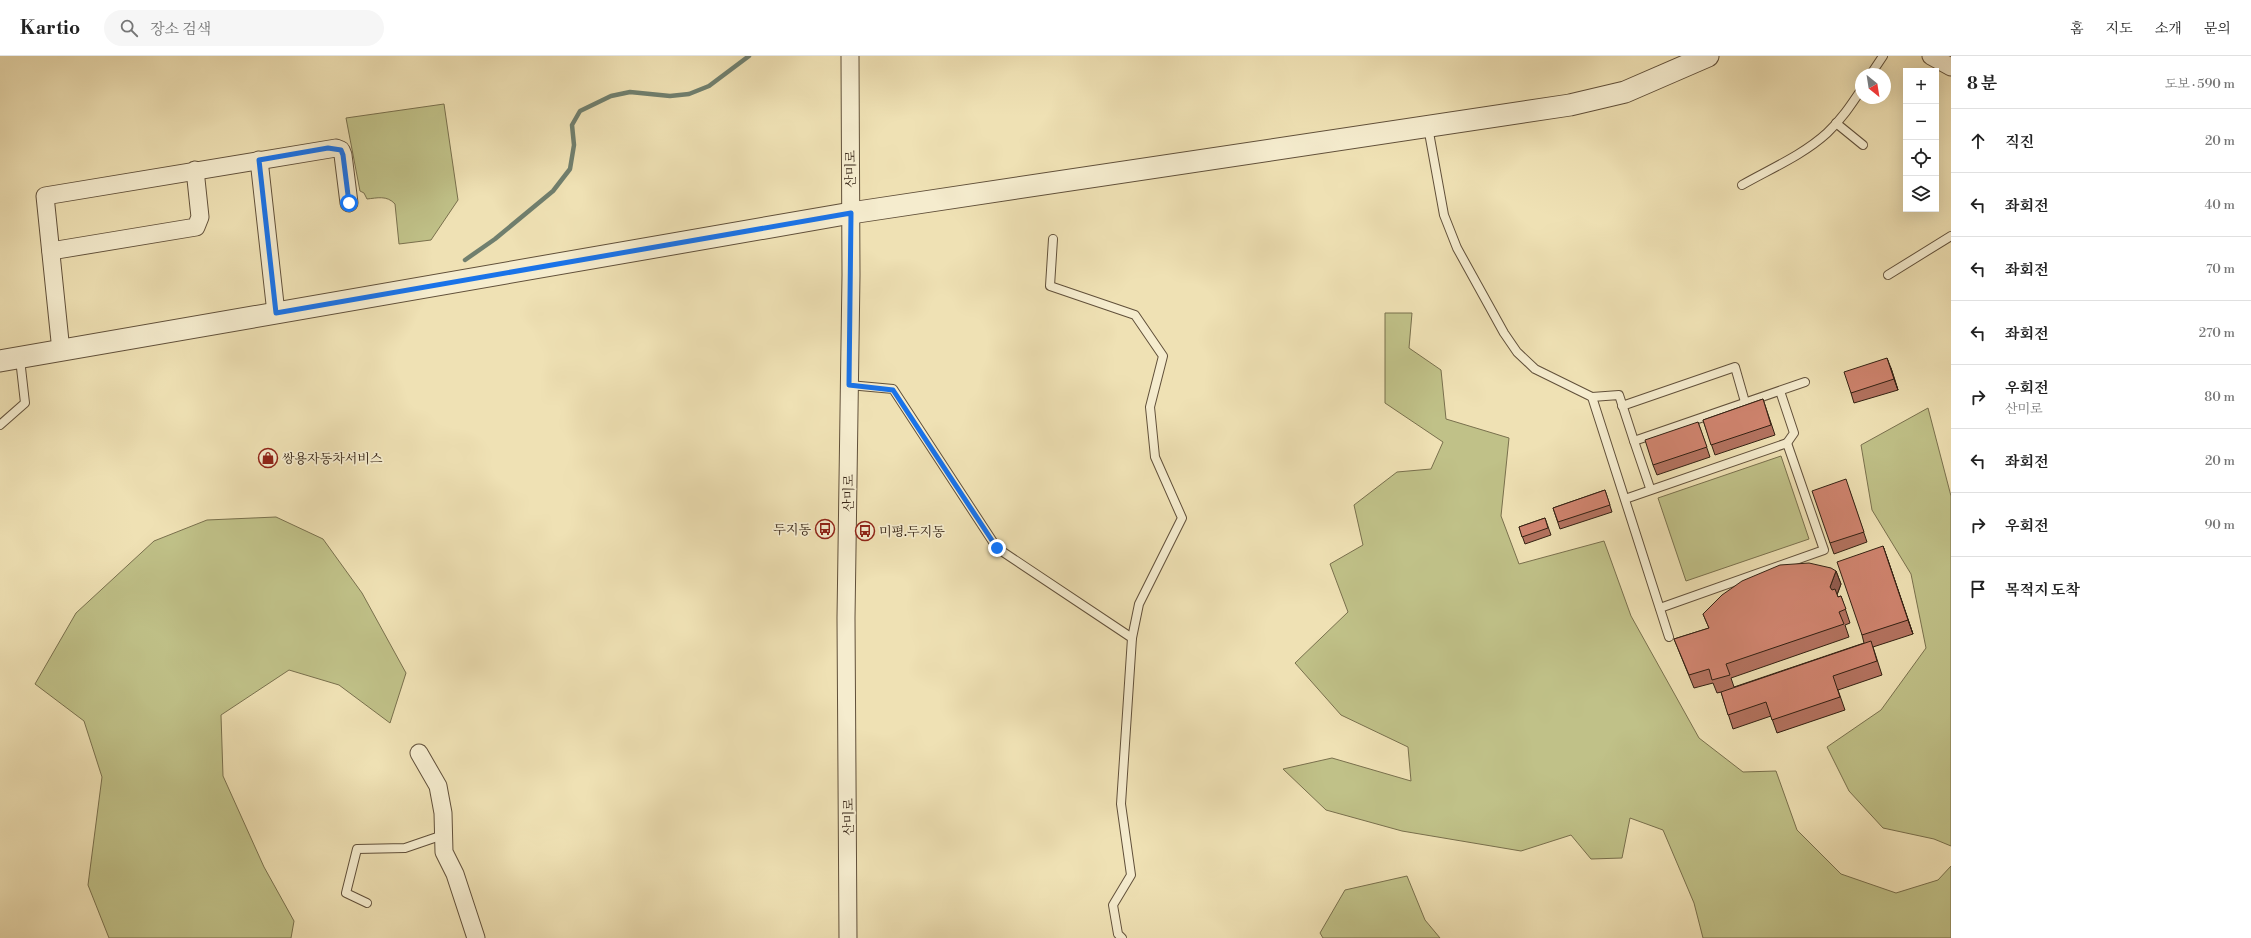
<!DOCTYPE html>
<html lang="ko">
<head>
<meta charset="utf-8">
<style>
	:root { --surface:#fff; --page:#f6f6f6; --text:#222; --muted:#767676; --line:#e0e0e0 }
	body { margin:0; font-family:"Libre Bodoni","Noto Serif KR",serif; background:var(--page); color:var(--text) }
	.controls { position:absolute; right:12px; top:12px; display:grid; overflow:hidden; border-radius:0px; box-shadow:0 4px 16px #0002 }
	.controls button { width:36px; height:36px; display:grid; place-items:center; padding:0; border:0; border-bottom:1px solid var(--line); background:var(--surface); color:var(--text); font:20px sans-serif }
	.compass { position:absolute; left:1855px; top:12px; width:36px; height:36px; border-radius:50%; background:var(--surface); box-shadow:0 4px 16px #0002; rotate:150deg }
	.stop { position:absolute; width:12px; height:12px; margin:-9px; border:3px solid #1a73e8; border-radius:50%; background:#fff }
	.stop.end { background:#1a73e8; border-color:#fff; box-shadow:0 1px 4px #0008 }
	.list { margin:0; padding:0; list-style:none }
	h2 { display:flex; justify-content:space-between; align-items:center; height:52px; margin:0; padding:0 16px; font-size:17px }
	h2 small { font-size:13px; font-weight:400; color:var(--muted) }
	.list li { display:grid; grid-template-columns:26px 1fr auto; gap:12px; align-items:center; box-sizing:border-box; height:64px; padding:0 16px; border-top:1px solid var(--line) }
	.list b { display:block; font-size:15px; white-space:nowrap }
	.list p { margin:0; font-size:13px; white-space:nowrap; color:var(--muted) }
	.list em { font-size:13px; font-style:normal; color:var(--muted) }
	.icon { flex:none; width:22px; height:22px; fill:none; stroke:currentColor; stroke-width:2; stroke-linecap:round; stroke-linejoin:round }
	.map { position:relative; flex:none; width:1951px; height:882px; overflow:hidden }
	header { display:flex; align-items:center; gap:24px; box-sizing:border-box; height:56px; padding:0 20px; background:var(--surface); border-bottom:1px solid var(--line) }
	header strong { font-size:19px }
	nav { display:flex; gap:22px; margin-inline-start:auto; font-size:14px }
	.search { width:280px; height:36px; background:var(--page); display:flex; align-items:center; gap:10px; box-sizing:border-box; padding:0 14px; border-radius:22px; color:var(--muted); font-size:15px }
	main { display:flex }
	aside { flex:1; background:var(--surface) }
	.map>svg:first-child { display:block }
	.green { fill:#c0c188; stroke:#79704d }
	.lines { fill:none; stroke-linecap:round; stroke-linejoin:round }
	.stream { stroke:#707f6e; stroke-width:4.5 }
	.service-casing { stroke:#61503a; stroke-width:10 }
	.minor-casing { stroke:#61503a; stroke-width:19 }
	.tertiary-casing { stroke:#61503a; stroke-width:23 }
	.service { stroke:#f5ecce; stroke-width:8 }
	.minor { stroke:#f5ecce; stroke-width:17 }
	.tertiary { stroke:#f5ecce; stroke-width:21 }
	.wall { fill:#b3725f; stroke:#322012 }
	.shaded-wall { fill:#925c4e; stroke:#322012 }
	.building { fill:#d0846f; stroke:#322012 }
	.route { stroke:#1a73e8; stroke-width:5 }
	.labels { text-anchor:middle; stroke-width:3.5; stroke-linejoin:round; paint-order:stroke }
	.street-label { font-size:13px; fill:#322012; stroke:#f5ecce }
	.poi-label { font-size:13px; fill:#322012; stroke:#f5ecce; text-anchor:start }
</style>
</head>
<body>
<header>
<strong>Kartio</strong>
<div class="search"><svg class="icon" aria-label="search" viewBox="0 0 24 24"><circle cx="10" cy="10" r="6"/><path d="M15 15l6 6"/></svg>장소 검색</div>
<nav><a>홈</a><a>지도</a><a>소개</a><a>문의</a></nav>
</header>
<main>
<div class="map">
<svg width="1951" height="882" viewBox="0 0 1951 882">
	<rect width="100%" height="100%" fill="#efe1b4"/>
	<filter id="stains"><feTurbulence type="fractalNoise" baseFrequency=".005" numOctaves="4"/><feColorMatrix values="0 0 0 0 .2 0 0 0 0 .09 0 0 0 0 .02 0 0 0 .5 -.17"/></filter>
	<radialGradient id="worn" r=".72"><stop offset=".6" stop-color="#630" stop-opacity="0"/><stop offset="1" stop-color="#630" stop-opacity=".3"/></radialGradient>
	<g class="green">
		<path d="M 444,48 L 458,144 L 431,184 L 399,188 L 395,148 C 387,139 377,142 367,143 L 364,137 L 360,135 L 346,62 Z"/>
		<polygon points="1385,257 1412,257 1409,292 1441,314 1446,363 1509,382 1501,460 1519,508 1604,485 1631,560 1699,682 1743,716 1776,715 1797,774 1841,818 1896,837 1938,824 1951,810 1951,882 1703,882 1694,847 1663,774 1630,762 1622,802 1591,803 1571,779 1521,795 1402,775 1326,754 1283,713 1332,702 1411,725 1408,691 1341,659 1295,607 1348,556 1330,508 1363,489 1354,449 1397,416 1431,413 1443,386 1385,347"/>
		<polygon points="1928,352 1951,440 1951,790 1934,783 1883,772 1849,735 1827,691 1881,654 1926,592 1911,518 1872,454 1861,389"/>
		<polygon points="1781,400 1809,483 1686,525 1658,442"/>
		<polygon points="276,461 323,483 362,537 406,617 390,667 339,629 289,614 221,659 223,720 264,811 294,865 291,882 109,882 88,829 102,721 84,665 35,628 76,557 154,485 207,464"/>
		<polygon points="1407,820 1425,864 1440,882 1323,882 1320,877 1345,834"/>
	</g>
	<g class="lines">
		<polyline class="stream" points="465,204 495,183 553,135 570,113 574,89 572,69 580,55 611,40 630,36 670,40 689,38 709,30 749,0"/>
		<defs>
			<g id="service">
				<polyline points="1871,18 1883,0"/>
				<polyline points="1836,67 1863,89"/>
				<polyline points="1428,71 1444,159 1457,192 1504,277 1517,296 1535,313 1592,341 1669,581"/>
				<path d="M 1742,129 C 1770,113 1803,99 1827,77 C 1841,64 1851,49 1861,34"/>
				<polyline points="1053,183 1050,230 1135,259 1163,300 1150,351 1155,401 1182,462 1139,548 1132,582"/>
				<polyline points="1888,219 1951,180"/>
				<polyline points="849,329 893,333 997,492 1132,582 1121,748 1131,819 1113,849 1118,878 1122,882"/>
				<polyline points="1780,335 1794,377 1787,387"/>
				<polyline points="1592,341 1619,339 1634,385 1805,326"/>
				<polyline points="1622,350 1735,311 1745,346"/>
				<polyline points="0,369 25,347 20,303"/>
				<polyline points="1634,385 1650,432"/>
				<polyline points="1625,443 1787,387 1824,494 1660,552"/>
				<polyline points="367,847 346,837 357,793 405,792 443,779"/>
			</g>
			<g id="minor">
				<polyline points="1931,0 1951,11"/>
				<polyline points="259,104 276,257"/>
				<polyline points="51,195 196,171 200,161 195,114"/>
				<polyline points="61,295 45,140 336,92 341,94 343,99 349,147"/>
				<polyline points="419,697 438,730 443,757 444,796 455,818 476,882"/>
				<polyline points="848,882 846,562 851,219 850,0"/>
			</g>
			<polyline id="tertiary" points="0,305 851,157 1570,49 1625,36 1708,0"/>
		</defs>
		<use href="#service" class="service-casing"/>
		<use href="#minor" class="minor-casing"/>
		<use href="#tertiary" class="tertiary-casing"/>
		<use href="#service" class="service"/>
		<use href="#minor" class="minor"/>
		<use href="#tertiary" class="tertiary"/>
	</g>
	<g class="wall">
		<polygon points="1891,312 1898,334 1854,347 1851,337"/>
		<polygon points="1763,343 1775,379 1715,399 1703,364"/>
		<polygon points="1698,366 1710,401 1657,419 1653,409"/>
		<polygon points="1849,433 1867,486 1834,498 1830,487"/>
		<polygon points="1605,434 1612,456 1560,473 1553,452"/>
		<polygon points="1545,462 1551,479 1525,488 1519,471"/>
		<polygon points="1883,490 1913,578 1873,591 1882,619 1838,634 1845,654 1777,677 1771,660 1733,673 1721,636 1717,637 1713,627 1694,632 1674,583 1709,572 1703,558 1836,515 1841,528 1837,539 1838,541 1841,540 1850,567 1845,569 1849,581 1731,622 1734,631 1864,587 1862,579"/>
	</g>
	<g class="shaded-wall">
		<polygon points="1887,302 1891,312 1898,334 1894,323"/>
		<polygon points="1883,490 1888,504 1913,578 1908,564"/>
		<polygon points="1836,515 1841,528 1835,544 1830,531"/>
	</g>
	<g class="building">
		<polygon points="1887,302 1894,323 1851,337 1844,316"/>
		<polygon points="1763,343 1771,369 1711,389 1703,364"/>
		<polygon points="1698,366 1707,391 1653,409 1645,384"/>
		<polygon points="1846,423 1864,476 1830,487 1812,435"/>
		<polygon points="1605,434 1610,449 1558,466 1553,452"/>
		<polygon points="1545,462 1548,472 1522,481 1519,471"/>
		<polygon points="1883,490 1908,564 1862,579 1837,506"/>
		<polygon points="1809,507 1831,512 1836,515 1830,531 1832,534 1835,533 1838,541 1841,540 1846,553 1839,556 1844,568 1726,608 1730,619 1712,624 1709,613 1689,619 1674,583 1709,572 1703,558 1722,539 1742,525 1780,509"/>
		<polygon points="1871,585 1877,605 1833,620 1840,641 1772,664 1766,646 1728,659 1721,636"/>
	</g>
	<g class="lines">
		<polyline class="route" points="349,147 343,99 341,94 328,92 259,104 276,257 851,157 849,329 893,334 997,492"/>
	</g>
	<defs>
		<symbol id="shop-ring" viewBox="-11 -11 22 22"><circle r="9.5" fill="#f5ecce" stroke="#8f2418" stroke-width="1.5"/><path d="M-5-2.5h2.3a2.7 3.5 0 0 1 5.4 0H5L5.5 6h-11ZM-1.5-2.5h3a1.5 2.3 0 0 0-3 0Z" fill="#8f2418"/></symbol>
		<symbol id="bus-ring" viewBox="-11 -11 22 22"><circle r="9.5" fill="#f5ecce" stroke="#8f2418" stroke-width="1.5"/><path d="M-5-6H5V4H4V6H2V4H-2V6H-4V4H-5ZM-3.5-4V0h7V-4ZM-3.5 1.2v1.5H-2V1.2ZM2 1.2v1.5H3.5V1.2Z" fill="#8f2418"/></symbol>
	</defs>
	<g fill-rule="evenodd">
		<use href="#shop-ring" x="257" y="391" width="22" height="22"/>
		<use href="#bus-ring" x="814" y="462" width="22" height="22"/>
		<use href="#bus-ring" x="854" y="464" width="22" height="22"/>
	</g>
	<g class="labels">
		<g class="street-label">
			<text transform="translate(850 113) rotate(-90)" y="5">산미로</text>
			<text transform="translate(848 437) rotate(-89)" y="5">산미로</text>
			<text transform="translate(848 761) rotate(-90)" y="5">산미로</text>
		</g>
		<g class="poi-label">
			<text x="282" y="407">쌍용자동차서비스</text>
			<text x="811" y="478" text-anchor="end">두지동</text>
			<text x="879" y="480">미평.두지동</text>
		</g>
	</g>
	<rect width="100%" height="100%" filter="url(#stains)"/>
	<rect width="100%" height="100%" fill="url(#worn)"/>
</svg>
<div class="controls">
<button>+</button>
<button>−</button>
<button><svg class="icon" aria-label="locate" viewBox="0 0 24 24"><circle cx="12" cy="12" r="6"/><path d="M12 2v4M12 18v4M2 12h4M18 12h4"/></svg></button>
<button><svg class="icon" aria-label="layers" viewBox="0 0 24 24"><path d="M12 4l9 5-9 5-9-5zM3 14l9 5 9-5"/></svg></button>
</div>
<svg class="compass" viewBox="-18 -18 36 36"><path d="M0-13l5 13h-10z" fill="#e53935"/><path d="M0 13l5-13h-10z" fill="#767676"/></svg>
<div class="stop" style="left:349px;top:147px"></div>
<div class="stop end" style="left:997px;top:492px"></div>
</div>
<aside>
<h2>8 분<small>도보 · 590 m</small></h2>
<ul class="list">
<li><svg class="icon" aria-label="ahead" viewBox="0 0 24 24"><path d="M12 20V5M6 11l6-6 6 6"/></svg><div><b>직진</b></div><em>20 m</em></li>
<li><svg class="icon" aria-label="left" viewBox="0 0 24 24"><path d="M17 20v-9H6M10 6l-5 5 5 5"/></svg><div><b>좌회전</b></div><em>40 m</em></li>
<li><svg class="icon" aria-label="left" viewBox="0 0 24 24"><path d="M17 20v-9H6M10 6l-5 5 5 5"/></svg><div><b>좌회전</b></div><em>70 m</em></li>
<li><svg class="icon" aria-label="left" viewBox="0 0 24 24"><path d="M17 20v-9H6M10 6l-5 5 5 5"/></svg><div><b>좌회전</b></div><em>270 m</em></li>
<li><svg class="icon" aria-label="right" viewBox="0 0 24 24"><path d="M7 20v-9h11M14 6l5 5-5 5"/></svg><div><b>우회전</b><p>산미로</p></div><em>80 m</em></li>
<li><svg class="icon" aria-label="left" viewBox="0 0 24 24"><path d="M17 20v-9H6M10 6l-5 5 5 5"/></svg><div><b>좌회전</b></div><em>20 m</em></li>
<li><svg class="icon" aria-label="right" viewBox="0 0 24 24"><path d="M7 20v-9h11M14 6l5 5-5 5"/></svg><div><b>우회전</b></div><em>90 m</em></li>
<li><svg class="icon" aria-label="arrive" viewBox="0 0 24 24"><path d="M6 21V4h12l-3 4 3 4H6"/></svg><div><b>목적지 도착</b></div></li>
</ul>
</aside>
</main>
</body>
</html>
